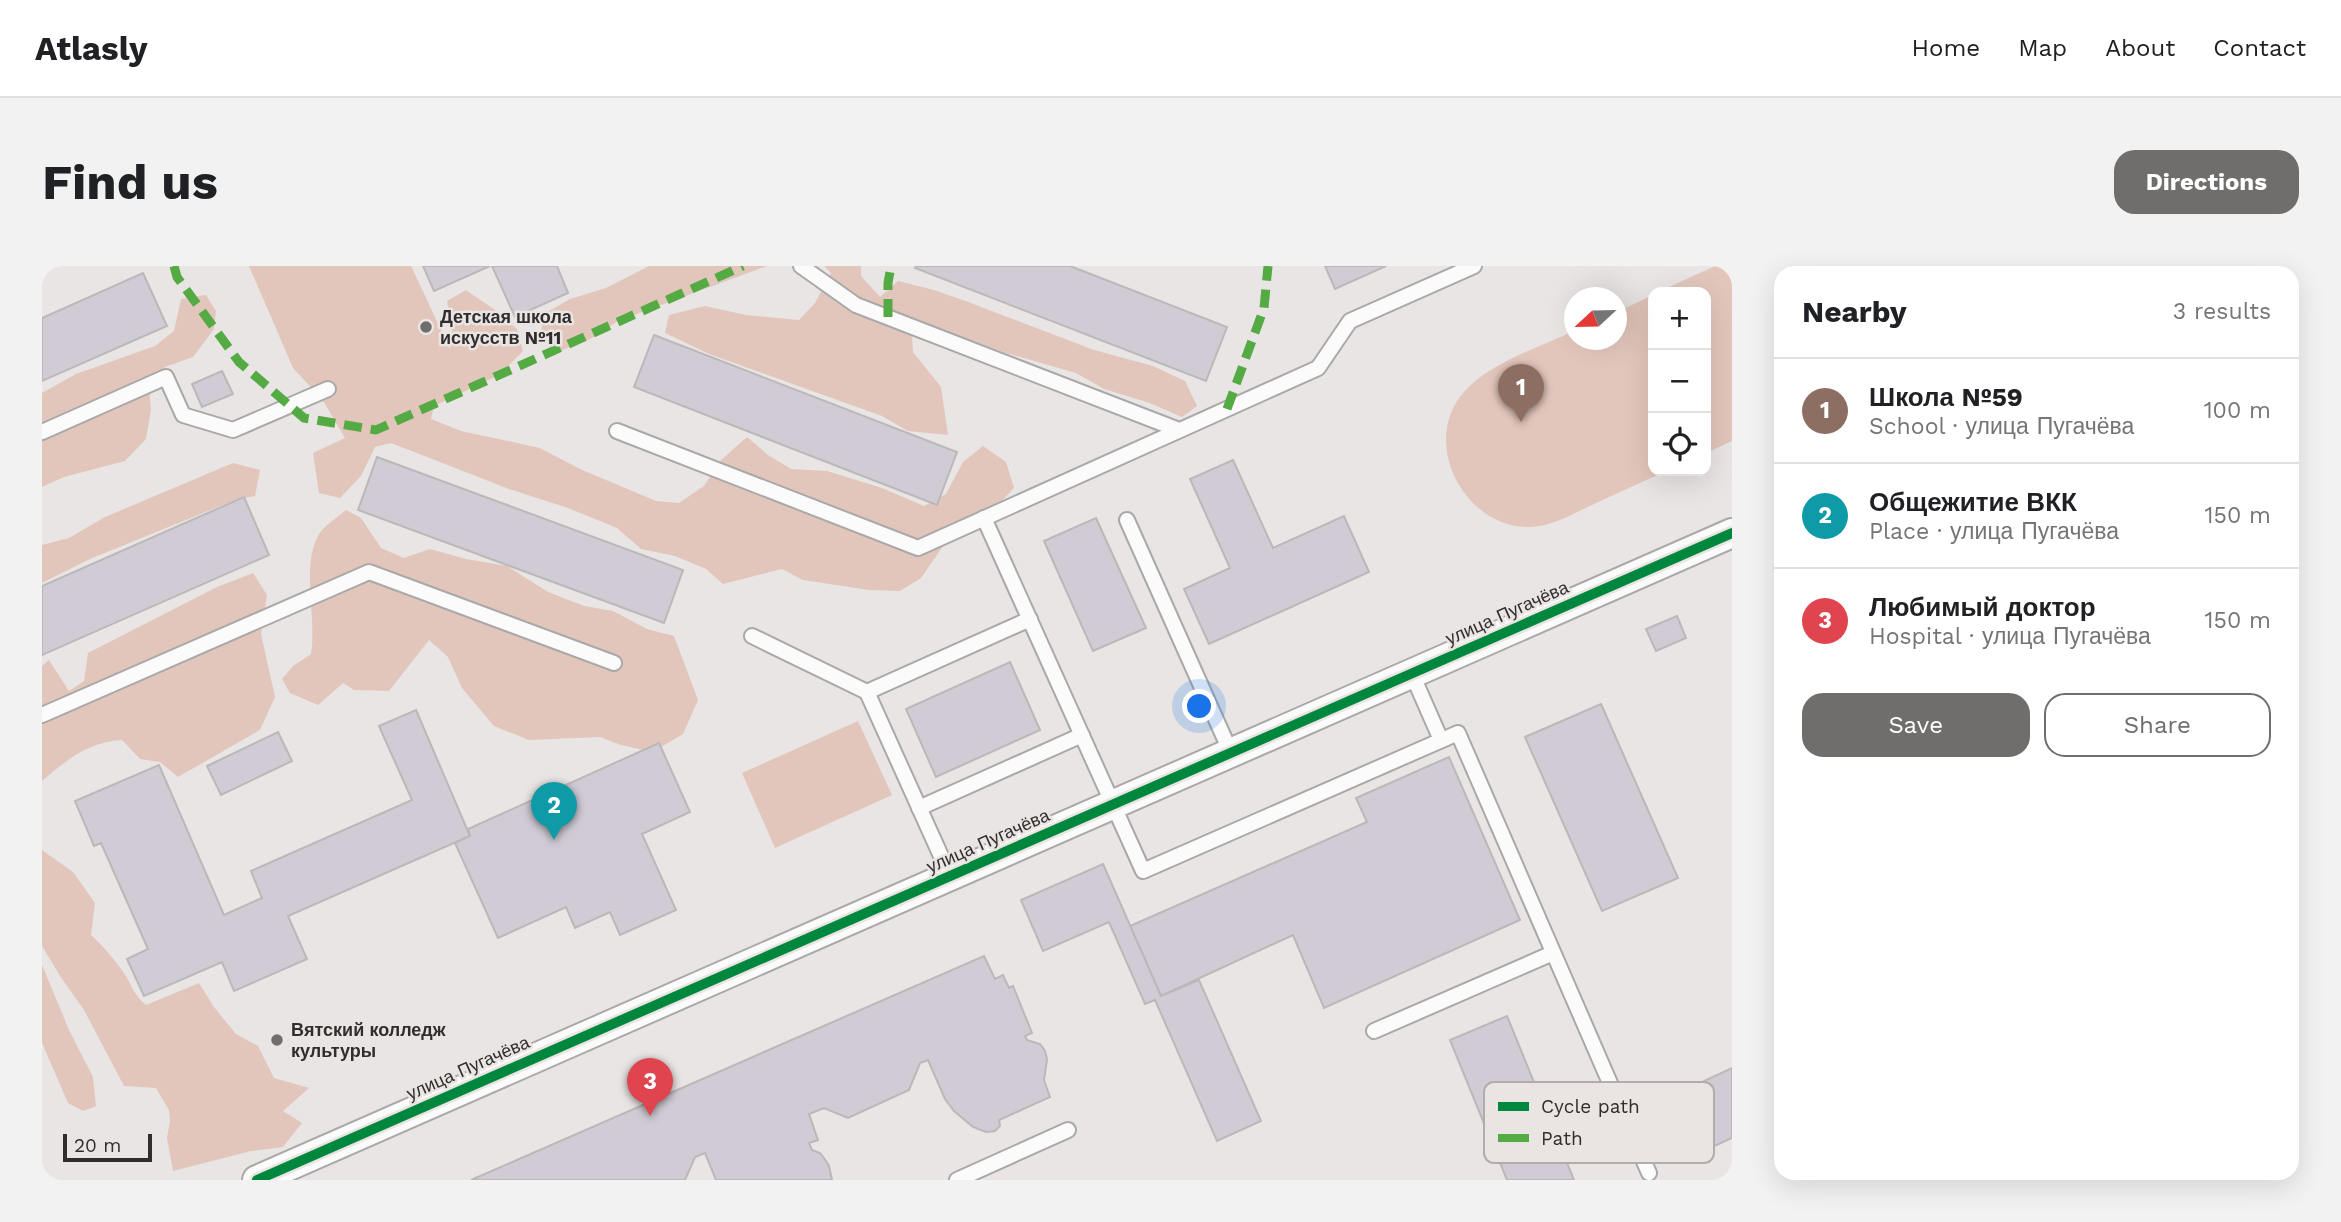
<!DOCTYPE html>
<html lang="en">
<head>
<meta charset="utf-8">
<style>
	:root { --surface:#fff; --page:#f2f2f2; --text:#202124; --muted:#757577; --line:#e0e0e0; --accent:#706e6d }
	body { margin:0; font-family:"Work Sans",sans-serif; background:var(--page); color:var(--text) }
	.controls { position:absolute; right:21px; top:21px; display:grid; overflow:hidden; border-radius:14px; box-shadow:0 7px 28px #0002 }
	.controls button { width:63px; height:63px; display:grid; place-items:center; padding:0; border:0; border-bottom:2px solid var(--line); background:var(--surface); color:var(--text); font:35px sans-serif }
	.compass { position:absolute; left:1522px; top:21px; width:63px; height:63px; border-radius:50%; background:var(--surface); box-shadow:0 7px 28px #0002; rotate:248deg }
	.scale { position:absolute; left:21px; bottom:18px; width:89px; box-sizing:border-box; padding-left:7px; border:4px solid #302e2d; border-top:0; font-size:19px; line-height:24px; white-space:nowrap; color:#302e2d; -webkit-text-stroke:5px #eae4e2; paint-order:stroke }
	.you { position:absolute; left:1158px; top:441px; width:24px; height:24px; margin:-18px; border:5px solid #fff; border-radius:50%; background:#1a73e8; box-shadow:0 0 0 10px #1a73e833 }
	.badge { display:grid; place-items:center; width:46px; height:46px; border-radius:50%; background:var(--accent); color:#fff; font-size:23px; font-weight:700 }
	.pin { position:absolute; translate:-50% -58px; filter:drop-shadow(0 2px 4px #0008) }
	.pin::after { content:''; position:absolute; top:37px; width:24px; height:21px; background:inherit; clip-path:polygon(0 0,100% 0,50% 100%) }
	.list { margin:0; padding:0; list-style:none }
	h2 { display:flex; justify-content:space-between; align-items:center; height:91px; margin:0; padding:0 28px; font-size:30px }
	h2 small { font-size:23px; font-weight:400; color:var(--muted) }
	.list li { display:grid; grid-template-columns:46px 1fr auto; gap:21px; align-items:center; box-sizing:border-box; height:105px; padding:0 28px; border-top:2px solid var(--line) }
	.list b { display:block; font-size:26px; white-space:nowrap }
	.list p { margin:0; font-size:23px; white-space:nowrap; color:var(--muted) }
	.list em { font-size:23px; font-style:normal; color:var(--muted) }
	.actions { display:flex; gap:14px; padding:21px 28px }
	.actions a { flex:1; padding:16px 0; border:2px solid var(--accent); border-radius:21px; text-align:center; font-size:24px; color:var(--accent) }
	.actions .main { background:var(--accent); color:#fff }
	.icon { flex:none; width:38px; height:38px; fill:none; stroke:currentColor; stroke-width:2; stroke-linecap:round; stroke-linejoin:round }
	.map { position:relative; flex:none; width:1690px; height:914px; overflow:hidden; border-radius:21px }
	header { display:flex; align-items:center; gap:42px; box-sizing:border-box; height:98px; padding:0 35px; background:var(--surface); border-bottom:2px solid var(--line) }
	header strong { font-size:33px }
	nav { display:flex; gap:38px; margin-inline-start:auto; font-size:24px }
	.intro { display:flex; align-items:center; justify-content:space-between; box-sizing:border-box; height:168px; padding:0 42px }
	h1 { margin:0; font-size:49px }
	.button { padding:18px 32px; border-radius:21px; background:var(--accent); color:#fff; font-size:24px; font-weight:700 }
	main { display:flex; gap:42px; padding:0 42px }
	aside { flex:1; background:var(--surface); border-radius:21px; box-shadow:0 7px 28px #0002 }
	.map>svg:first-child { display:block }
	.green { fill:#e2c6bb }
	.building { fill:#d0cbd5; stroke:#bab8b9; stroke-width:2 }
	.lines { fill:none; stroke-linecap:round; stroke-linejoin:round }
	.service-casing { stroke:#aba8a8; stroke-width:18 }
	.minor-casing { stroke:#aba8a8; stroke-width:32 }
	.service { stroke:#fcfbfb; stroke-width:14 }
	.minor { stroke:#fcfbfb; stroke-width:28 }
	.quiet { stroke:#54ab44; stroke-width:9; stroke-dasharray:18 9; stroke-linecap:butt }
	.cycleway-casing { stroke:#eae4e2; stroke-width:15 }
	.cycleway { stroke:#00873e; stroke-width:10 }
	.poi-dot { fill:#706e6d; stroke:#eae4e2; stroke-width:2.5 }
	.labels { text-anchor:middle; stroke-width:5; stroke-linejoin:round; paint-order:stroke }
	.poi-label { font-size:18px; font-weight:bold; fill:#302e2d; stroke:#eae4e2; text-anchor:start }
	.street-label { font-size:18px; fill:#302e2d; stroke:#eae4e2 }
	.key { fill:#eae4e2; stroke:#b2adac; stroke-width:2 }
	.key-label { font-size:19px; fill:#302e2d }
</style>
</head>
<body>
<header>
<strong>Atlasly</strong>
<nav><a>Home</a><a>Map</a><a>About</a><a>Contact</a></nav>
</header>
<div class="intro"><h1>Find us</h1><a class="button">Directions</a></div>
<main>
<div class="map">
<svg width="1690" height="914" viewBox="0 0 1690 914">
	<rect width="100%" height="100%" fill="#e8e5e4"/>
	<g class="green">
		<polygon points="207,0 369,0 408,83 410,62 405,35 424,24 456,46 475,63 481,85 457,109 392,140 389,153 419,165 498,182 538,203 614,235 637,237 662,220 679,194 705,171 726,189 749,203 785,205 840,222 882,240 904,228 921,196 941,180 964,196 972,222 936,260 912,264 879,312 858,325 827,324 761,314 740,303 681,318 664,303 633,290 599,283 575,262 526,242 467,223 349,177 333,181 319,210 298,232 277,227 271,187 303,172 280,133 251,102"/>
		<polygon points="607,0 725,0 576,55 548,73 518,85 506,80 499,66 502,48 528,33 564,22"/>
		<polygon points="782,0 819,0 819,10 838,31 856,15 892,24 926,36 1052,84 1111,100 1143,115 1155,140 1140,151 1108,137 1062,123 1034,107 964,87 883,57 870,69 871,86 899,121 906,169 866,165 840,150 667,88 623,67 627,49 663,40 704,49 757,54 773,37 789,7"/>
		<polygon points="1673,0 1690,0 1690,175 1664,187 1664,26 1616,26"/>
		<polygon points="164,29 174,45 172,63 151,91 123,101 107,122 109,144 104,173 83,195 22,211 0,221 0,127 34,108 113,80 132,65 139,33"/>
		<path d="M 1611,29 L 1611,205 L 1624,205 C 1600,216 1576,227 1552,238 C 1531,248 1511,260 1488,261 C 1423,263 1377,176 1422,126 C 1447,97 1498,81 1532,65 L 1532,74 L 1574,74 L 1575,46 Z"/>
		<polygon points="191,197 218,204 213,230 193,234 48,293 0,317 0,279 27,272 63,251"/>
		<path d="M 304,244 L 319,252 L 339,282 L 362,292 L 388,283 L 424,293 L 465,300 L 506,326 L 542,340 L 571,345 L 605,363 L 632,370 L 656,434 L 641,468 L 611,486 L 579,479 L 558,471 L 487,474 L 452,460 L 420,422 L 406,391 L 387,374 L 347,425 L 312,424 L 301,417 L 276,439 L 248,427 L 240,413 L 251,400 L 269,388 C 275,352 259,302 276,270 C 281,260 296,251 304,244 Z"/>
		<path d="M 211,307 L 225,329 L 219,368 L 233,431 L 218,464 L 136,511 L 118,496 L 98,493 L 80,474 C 48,475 23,495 0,515 L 0,400 L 7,394 L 27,425 L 42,415 L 46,387 L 175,321 Z"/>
		<polygon points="816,455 850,529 733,582 700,507"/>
		<path d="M 0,584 L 31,606 L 53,637 L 49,669 C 62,681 72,693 82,707 C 90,719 92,730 104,739 L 157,717 L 172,741 L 194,768 L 216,780 L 232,812 L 267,822 L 241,845 L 260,857 L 241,881 L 209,885 L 131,905 L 125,872 L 128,855 L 127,844 L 114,822 L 82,820 L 42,744 L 18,710 L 0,680 Z"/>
		<polygon points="0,699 27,764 51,811 54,840 41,845 26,837 0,777"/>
	</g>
	<g class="building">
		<polygon points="381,0 448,0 392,25"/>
		<polygon points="450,0 515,0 526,27 473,51"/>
		<polygon points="874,0 1028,0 1185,61 1164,115 873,2"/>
		<polygon points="1283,0 1344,0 1293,23"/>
		<polygon points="101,7 125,60 0,115 0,52"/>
		<polygon points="612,69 915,186 895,239 592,121"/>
		<polygon points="180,105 191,128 160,141 150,118"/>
		<polygon points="335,191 641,304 622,357 316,244"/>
		<polygon points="1191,194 1231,282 1302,250 1327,306 1167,378 1142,323 1188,302 1148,213"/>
		<polygon points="202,231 227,289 0,389 0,320"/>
		<polygon points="1054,252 1104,362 1051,385 1002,275"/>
		<polygon points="1635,350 1644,372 1614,385 1604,363"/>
		<polygon points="968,396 998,464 894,511 864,443"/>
		<polygon points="1559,438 1636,612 1560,645 1483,471"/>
		<polygon points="374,444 428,570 246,650 265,693 192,725 180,696 102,730 85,693 106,683 59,577 52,580 33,535 117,499 182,649 220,632 209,605 370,534 337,460"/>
		<polygon points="236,466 250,495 179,529 165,500"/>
		<polygon points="617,477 648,546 600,568 634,644 578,669 568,646 533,662 524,641 456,672 413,577 428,570 426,563"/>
		<polygon points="1407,491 1478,654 1282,742 1251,669 1119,730 1088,660 1325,556 1314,532"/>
		<polygon points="1061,598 1119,730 1157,714 1219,855 1175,875 1113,734 1103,738 1067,656 1001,685 979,634"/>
		<polygon points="942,690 953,713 961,709 967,722 971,720 990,767 983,770 985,774 998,778 1003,785 1005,793 1002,814 1008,831 957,854 958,860 953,865 944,866 931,861 912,845 903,833 886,794 878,797 867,824 806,852 782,842 767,848 776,874 767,877 770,884 778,887 782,892 787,900 790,914 674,914 663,887 653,891 643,914 429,914"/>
		<polygon points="1465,750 1532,914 1465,914 1408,774"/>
		<polygon points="1690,802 1690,872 1666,883 1655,858 1646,862 1632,829"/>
	</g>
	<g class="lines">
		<defs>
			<g id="service">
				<polyline points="759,0 814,39 1137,164"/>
				<polyline points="575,165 876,282 1276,102 1308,55 1432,0"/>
				<polyline points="0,166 124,111 141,149 191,164 286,123"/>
				<polyline points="942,252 1101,605 1416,467 1607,907"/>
				<polyline points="1085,254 1189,487"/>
				<polyline points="710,370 825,426"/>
				<polyline points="1370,408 1399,474"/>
				<polyline points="0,449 327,306 572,397"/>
				<polyline points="877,542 1040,469"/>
				<polyline points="908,610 825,426 988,353"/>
				<polyline points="1332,765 1511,687"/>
				<polyline points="915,914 1026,864"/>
			</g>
			<polyline id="minor" points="215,914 1690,267"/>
		</defs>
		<use href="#service" class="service-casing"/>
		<use href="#minor" class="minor-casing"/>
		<use href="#service" class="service"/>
		<use href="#minor" class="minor"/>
		<g class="quiet">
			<polyline points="132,0 135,11 197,96 262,152 334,164 701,0"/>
			<polyline points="846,51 846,17 849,0"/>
			<polyline points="1185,143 1222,42 1226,0"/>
		</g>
		<defs>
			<polyline id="cycleway" points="215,914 1690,267"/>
		</defs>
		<use href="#cycleway" class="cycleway-casing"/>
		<use href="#cycleway" class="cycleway"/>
	</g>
	<g class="poi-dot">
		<circle cx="384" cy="61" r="7"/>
		<circle cx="235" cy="774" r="7"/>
	</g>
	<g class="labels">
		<g class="poi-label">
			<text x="398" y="57">Детская школа<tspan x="398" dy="21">искусств №11</tspan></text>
			<text x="249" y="770">Вятский колледж<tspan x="249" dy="21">культуры</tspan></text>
		</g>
		<g class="street-label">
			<text transform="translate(1465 347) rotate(-24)" y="6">улица Пугачёва</text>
			<text transform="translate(946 575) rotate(-24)" y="6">улица Пугачёва</text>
			<text transform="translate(426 802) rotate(-24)" y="6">улица Пугачёва</text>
		</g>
	</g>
	<rect x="1442" y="816" width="230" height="81" rx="10" class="key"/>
	<rect x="1456" y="836" width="31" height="9" fill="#00873e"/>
	<rect x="1456" y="868" width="31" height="8" fill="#54ab44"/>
	<g class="key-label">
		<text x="1499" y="847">Cycle path</text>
		<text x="1499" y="879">Path</text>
	</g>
</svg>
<div class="controls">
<button>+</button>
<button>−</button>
<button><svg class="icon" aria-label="locate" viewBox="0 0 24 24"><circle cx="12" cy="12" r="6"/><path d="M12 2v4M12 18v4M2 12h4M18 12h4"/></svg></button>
</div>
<svg class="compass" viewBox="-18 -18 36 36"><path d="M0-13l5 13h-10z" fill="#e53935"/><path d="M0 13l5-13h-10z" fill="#757577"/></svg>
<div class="scale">20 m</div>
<div class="you"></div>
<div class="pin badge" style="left:1479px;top:156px;background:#8d6e63">1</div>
<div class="pin badge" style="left:512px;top:574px;background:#0f9aa8">2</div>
<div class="pin badge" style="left:608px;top:850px;background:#e0444e">3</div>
</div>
<aside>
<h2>Nearby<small>3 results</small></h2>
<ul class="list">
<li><span class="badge" style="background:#8d6e63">1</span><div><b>Школа №59</b><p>School · улица Пугачёва</p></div><em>100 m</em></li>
<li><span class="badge" style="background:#0f9aa8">2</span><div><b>Общежитие ВКК</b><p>Place · улица Пугачёва</p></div><em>150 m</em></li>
<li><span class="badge" style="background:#e0444e">3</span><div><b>Любимый доктор</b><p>Hospital · улица Пугачёва</p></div><em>150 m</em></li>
</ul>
<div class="actions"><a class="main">Save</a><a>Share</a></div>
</aside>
</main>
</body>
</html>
